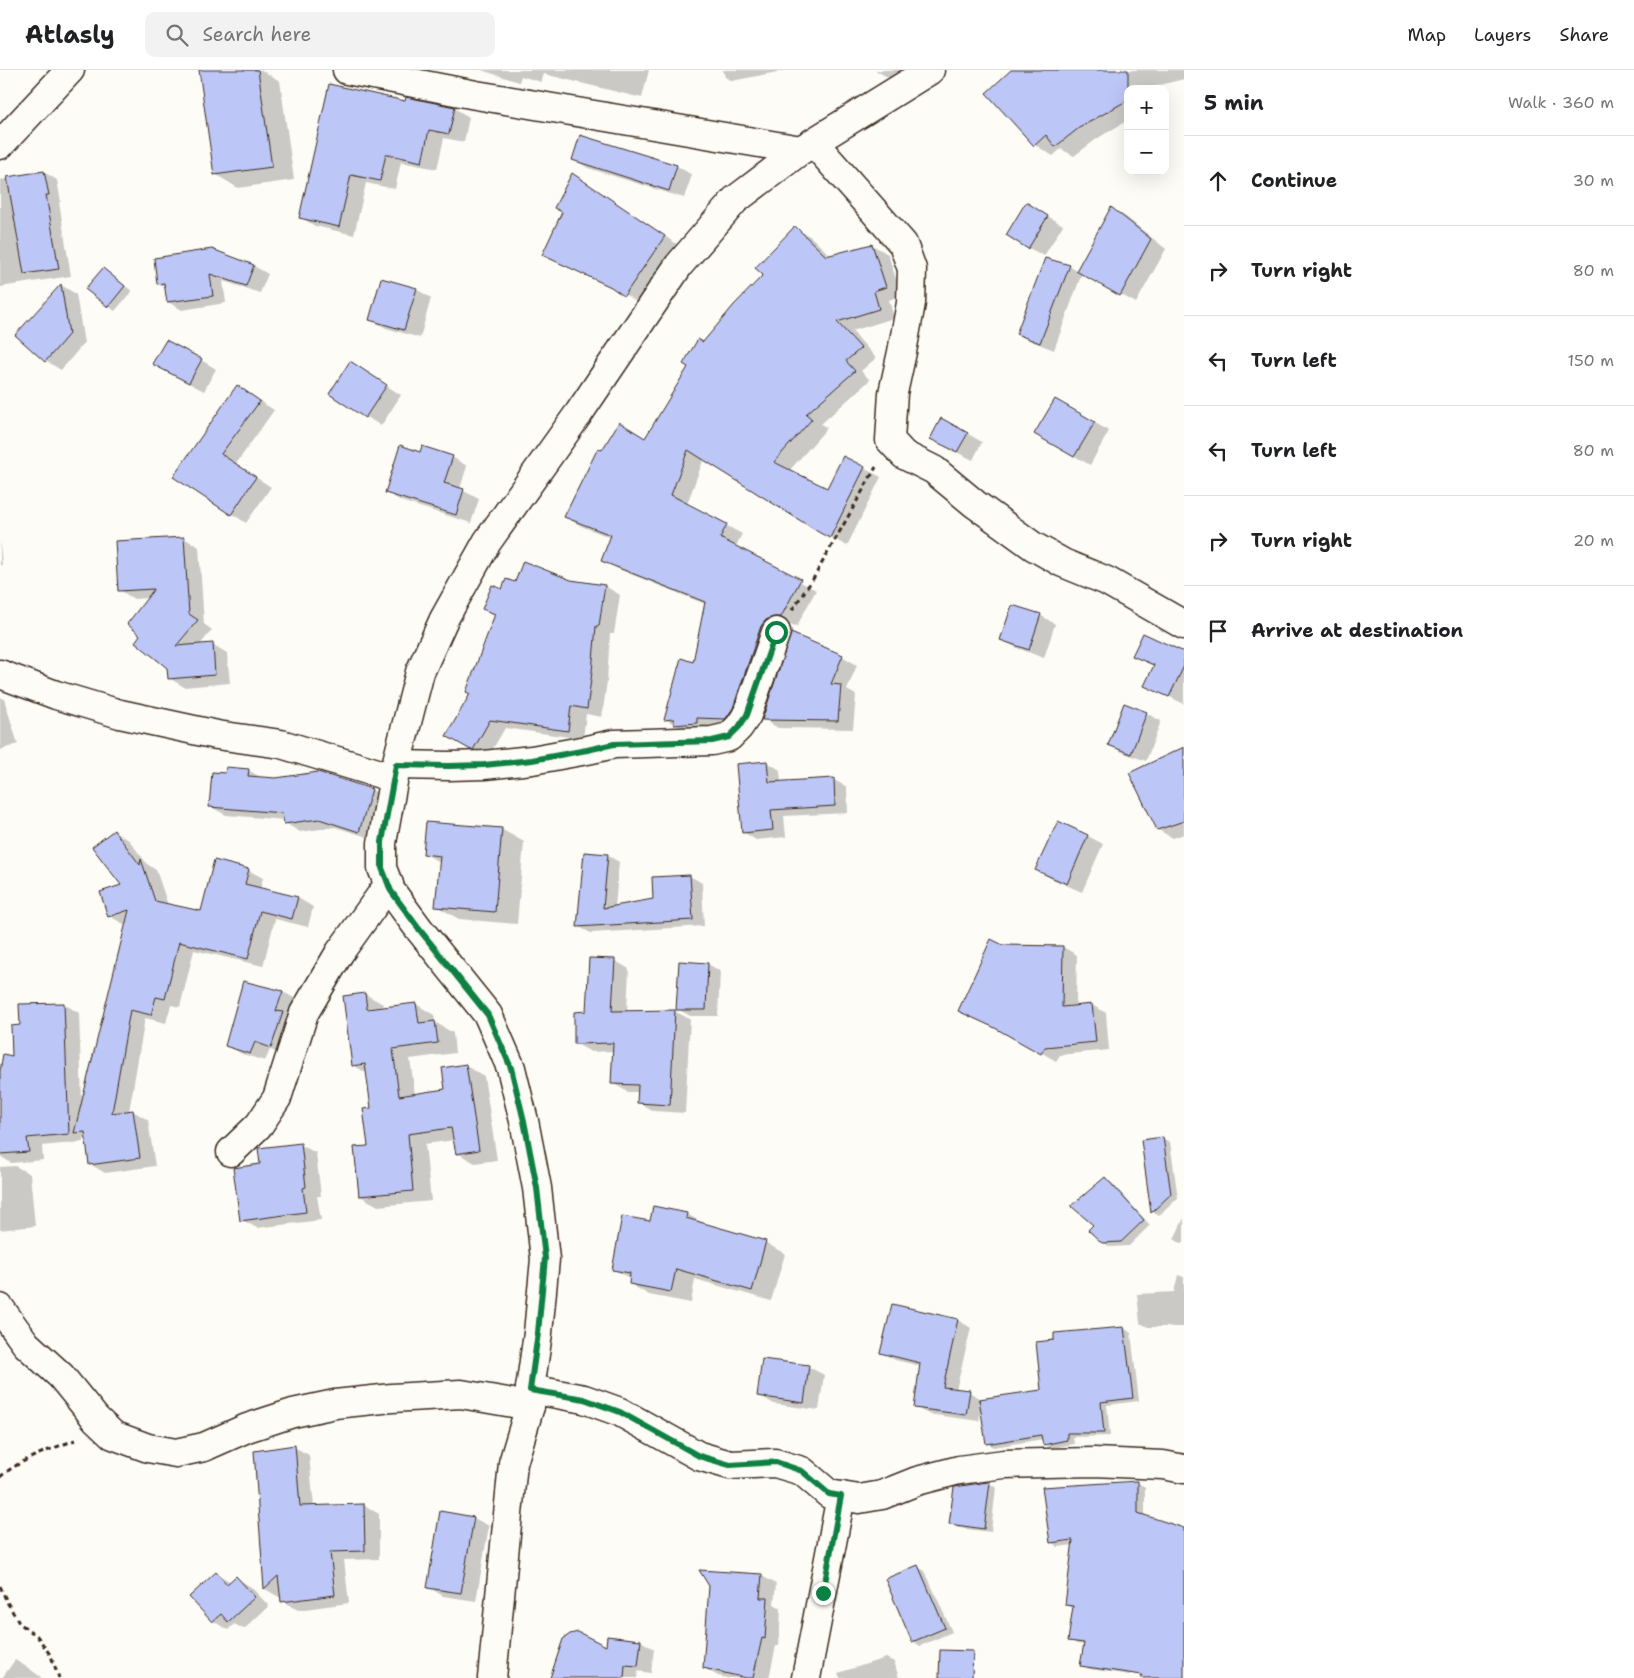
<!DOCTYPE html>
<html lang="en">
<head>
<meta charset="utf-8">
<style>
	:root { --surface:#fff; --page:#f2f2f2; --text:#202124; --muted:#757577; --line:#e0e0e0 }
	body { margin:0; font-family:"Shantell Sans",sans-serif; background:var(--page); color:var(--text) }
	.controls { position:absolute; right:15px; top:15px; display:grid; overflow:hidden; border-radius:10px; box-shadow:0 5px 20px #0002 }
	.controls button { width:45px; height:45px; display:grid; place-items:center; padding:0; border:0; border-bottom:1px solid var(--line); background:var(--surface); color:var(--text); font:25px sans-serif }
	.stop { position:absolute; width:15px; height:15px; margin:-11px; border:4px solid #0b8043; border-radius:50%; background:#fff }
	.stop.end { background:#0b8043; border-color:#fff; box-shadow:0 1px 5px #0008 }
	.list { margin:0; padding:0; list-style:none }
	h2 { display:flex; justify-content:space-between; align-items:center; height:65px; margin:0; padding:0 20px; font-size:21px }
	h2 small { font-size:16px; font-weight:400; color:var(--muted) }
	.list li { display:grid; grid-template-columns:32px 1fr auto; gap:15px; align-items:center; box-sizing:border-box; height:90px; padding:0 20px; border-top:1px solid var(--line) }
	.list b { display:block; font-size:19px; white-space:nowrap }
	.list em { font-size:16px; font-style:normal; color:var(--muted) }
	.icon { flex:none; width:28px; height:28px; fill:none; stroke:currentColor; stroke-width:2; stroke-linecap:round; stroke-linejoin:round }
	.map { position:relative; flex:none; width:1184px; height:1608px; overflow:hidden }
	header { display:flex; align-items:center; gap:30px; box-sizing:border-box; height:70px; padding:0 25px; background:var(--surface); border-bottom:1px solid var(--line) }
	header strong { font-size:24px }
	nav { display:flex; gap:28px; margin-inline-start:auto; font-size:18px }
	.search { width:350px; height:45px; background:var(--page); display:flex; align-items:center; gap:12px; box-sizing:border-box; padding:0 18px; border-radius:10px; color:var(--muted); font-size:19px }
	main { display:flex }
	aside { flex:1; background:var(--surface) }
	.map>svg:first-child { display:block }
	.shadow { fill:#0003 }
	.building { fill:#bcc6f7; stroke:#3b2a1e }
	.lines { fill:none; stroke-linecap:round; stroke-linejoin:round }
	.street-casing { stroke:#3b2a1e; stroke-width:31 }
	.secondary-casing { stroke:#3b2a1e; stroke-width:31 }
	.path { stroke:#3b2a1e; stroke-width:3; stroke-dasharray:5 4; stroke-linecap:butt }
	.street { stroke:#fdfcf7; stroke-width:28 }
	.secondary { stroke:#fdfcf7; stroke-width:28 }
	.route { stroke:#0b8043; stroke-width:6 }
</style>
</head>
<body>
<header>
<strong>Atlasly</strong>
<div class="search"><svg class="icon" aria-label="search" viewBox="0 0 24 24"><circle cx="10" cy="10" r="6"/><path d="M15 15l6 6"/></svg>Search here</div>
<nav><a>Map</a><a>Layers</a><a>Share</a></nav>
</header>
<main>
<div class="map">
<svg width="1184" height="1608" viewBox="0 0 1184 1608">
	<rect width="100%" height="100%" fill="#fdfcf7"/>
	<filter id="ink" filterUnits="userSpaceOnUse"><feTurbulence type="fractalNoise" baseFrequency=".02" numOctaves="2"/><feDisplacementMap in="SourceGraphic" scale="10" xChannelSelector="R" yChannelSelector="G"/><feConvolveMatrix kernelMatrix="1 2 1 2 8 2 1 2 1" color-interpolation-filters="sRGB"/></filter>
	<g filter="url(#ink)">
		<g class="shadow">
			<polygon points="214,0 261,0 280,11 294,110 238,118 215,104"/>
			<polygon points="481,0 649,0 642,28 544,4 541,12 521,6 519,12"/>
			<polygon points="723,0 787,0 732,11 725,7"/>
			<polygon points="875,0 905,0 889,8"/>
			<polygon points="1013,0 1184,0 1184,9 1156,16 1157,19 1128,19 1128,50 1098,68 1074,86 1061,79 1053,86 1035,75 987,23"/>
			<polygon points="406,32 454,38 469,47 464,72 444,68 437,99 401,92 395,119 366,113 354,165 315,156 300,147"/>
			<polygon points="581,66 677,96 692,105 684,128 588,98 573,89"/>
			<polygon points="44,102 57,110 61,132 59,132 71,206 0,217 0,110"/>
			<polygon points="586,113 678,175 638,233 620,221 544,185"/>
			<polygon points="1026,134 1063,155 1044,186 1029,178"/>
			<polygon points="1111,139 1126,147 1166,179 1136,233 1082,203 1054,280 1031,271 1018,263 1069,196 1077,201"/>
			<polygon points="795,158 811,167 831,186 872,175 888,184 901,225 889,230 894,248 852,261 876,288 861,301 870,310 821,354 827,358 789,401 827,420 843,387 881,407 847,476 821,462 704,388 687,434 742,464 735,478 816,520 797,556 789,555 782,559 741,657 712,657 712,662 691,663 665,649 694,594 705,534 618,499 602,490 612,468 581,456 566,447 602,382 646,369 703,274 765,205"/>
			<polygon points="155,189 254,196 268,204 260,223 223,211 226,233 182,240 168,232 166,218 158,214"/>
			<polygon points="103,199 132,221 115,241 108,236"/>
			<polygon points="61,215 76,224 84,273 61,300 46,291 16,265"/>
			<polygon points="416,219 431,228 420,268 386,258 371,250"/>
			<polygon points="201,290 216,299 204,321 169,303"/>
			<polygon points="365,302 401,325 381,356 330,323"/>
			<polygon points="237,317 274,340 236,394 271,417 246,453 175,406"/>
			<polygon points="1056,330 1109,361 1090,395 1036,364"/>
			<polygon points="942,349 982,372 973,390 946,377"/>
			<polygon points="421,383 452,387 467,396 460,419 479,429 471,453 401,431 386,422"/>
			<polygon points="184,468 199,477 204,554 212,560 199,576 212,574 227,583 230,613 184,617 169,608 168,597 142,565 149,528 134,529 119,520 117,472"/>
			<polygon points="0,471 2,495 0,495"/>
			<polygon points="571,511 605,516 620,525 614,564 610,564 607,611 602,647 586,644 583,669 505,658 488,687 462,674 471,624 496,546 484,539 516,514"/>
			<polygon points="1040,545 1055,554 1044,588 1017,578 1002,570"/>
			<polygon points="1184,583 1184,634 1146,615 1155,597 1134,585"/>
			<polygon points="842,586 857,595 847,620 856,625 853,659 778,658 763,649"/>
			<polygon points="0,627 4,629 18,674 0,680"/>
			<polygon points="1146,643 1161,651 1146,691 1124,683 1109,674"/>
			<polygon points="1184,683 1184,764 1173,768 1158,760"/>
			<polygon points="767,692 780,700 781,713 834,710 847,717 848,743 784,746 786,767 756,770 743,762"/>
			<polygon points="248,700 262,708 276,709 318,703 372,720 387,729 374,769 335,757 300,762 285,753 285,750 226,745 211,737 227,704"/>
			<polygon points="1058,753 1088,766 1103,774 1082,822 1052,809 1037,800"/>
			<polygon points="501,759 524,772 517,854 459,849 436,836 441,793 425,784"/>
			<polygon points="114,762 129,770 147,794 156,800 168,835 202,842 248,800 263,808 260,819 298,828 313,837 308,857 275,849 263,896 194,880 180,937 171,935 166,953 145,948 129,1042 133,1041 148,1050 155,1096 105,1103 90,1094 87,1069 83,1067 83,1072 42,1076 43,1090 11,1093 0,1086 0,997 2,997 14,988 21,957 20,936 64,934 79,943 82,1032 127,854 124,854 109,846 123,815"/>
			<polygon points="607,785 619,792 615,837 654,830 653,808 690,806 702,813 704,856 591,863 579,857"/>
			<polygon points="1002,876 1063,877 1077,885 1076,936 1092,935 1106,943 1109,980 1060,985 1056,991 1011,965 960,940"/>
			<polygon points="614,890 629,899 627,942 674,941 690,949 685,1043 654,1041 639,1033 639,1022 628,1022 612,1013 614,981 591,982 575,973 587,943"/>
			<polygon points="708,894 720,901 718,946 690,946 678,939"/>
			<polygon points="244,912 283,922 298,930 287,985 270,980 265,991 242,984 227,975"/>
			<polygon points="365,924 383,934 383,938 416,934 434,945 435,952 453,963 455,983 410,989 415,1024 447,1020 466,996 484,1006 497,1090 475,1093 457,1083 455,1070 425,1074 431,1131 378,1136 360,1126 370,1077 373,1039 368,1004 353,995"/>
			<polygon points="1162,1068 1170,1072 1178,1128 1159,1146 1153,1142 1143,1071"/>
			<polygon points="301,1075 316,1083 321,1126 317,1126 321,1150 257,1158 242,1150 261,1096"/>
			<polygon points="15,1096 30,1104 35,1156 0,1160 0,1097"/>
			<polygon points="1105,1109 1112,1113 1150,1155 1129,1176 1110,1177 1103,1172 1095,1155"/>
			<polygon points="687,1144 706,1155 766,1173 785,1184 771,1231 695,1209 691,1233 649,1225 630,1214 631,1209 613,1199"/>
			<polygon points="1184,1148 1184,1172 1180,1173 1174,1169"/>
			<polygon points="1178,1205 1184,1207 1184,1257 1148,1257 1140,1253 1137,1224 1174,1222"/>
			<polygon points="893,1236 958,1250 971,1258 956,1320 969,1322 983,1330 1042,1321 1124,1258 1131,1263 1139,1331 1107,1335 1110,1366 1073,1367 1074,1374 1051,1378 1044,1374 1043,1369 994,1377 987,1373 981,1339 979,1351 928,1344 915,1337 921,1296 895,1290 882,1283"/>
			<polygon points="763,1290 809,1297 824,1305 819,1340 774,1334 759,1325"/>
			<polygon points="294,1377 309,1385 314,1437 364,1435 379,1444 379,1489 344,1490 349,1533 298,1540 283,1531 282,1525 279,1527 265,1519 255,1382"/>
			<polygon points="989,1413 996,1417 991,1462 958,1458 950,1454"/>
			<polygon points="1138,1413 1145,1417 1145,1446 1184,1460 1184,1608 1151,1608 1163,1524 1130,1605 1089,1599 1081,1595 1085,1575 1077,1574 1070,1570 1073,1539 1066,1535 1074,1475 1058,1477 1051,1472 1044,1418"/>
			<polygon points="474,1448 489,1456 476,1531 443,1526 428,1517"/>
			<polygon points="918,1497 925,1501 952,1562 920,1576 913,1571"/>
			<polygon points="702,1501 762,1506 776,1514 774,1534 781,1538 779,1576 776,1576 769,1608 727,1608 718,1606 704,1598 710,1515"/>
			<polygon points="217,1504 231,1512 236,1508 251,1517 269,1536 244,1559 234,1554 228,1560 213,1551 191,1527"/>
			<polygon points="608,1567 641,1571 654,1579 651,1603 638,1601 637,1608 551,1608 607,1578"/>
			<polygon points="886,1588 894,1592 899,1608 840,1608 838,1603"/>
			<polygon points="15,1590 30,1599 42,1608 2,1608"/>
		</g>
		<g class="building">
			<polygon points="199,0 258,0 272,97 214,105"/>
			<polygon points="1011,0 1128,0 1128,30 1079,58 1055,77 1046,65 1034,76 986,23"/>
			<polygon points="329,14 405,31 406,27 455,37 449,64 429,60 422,92 386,84 380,111 351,105 339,157 299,148"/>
			<polygon points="580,65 677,95 669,121 572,90"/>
			<polygon points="44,101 49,125 46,125 59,199 24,204 7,107"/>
			<polygon points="572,103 665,166 624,226 611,217 542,185 562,142 554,138"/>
			<polygon points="1026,132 1048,146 1028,179 1006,165"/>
			<polygon points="1111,137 1151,169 1120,226 1076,201"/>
			<polygon points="795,156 826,186 872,174 886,217 874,221 879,239 837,252 861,278 846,291 855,301 806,344 812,349 774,392 827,418 843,386 865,397 830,468 820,463 688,380 671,425 727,454 720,468 801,509 781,547 773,547 766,550 761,556 733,638 727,647 725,649 697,648 697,653 674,655 674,649 664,650 681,588 693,592 705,532 601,491 611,465 564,447 598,378 602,380 619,352 645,368 688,297 683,294 698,269 703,272 734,235 763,205 755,198"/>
			<polygon points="212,179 254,195 246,216 210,204 213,226 167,232 164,213 157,214 154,188"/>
			<polygon points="1045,188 1070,195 1040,273 1016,264"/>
			<polygon points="103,198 125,216 108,237 85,219"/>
			<polygon points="381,208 417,218 404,260 369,250"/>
			<polygon points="61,214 69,264 45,292 15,265"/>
			<polygon points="166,270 202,289 189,313 152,294"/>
			<polygon points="350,291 387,315 365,348 329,324"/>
			<polygon points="237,315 260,331 221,384 256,407 231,445 173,407"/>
			<polygon points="1055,329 1095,352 1074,387 1034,364"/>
			<polygon points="941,348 968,363 957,382 930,369"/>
			<polygon points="400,375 420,382 422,376 453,386 444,413 464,419 456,445 385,423"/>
			<polygon points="184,467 189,544 198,550 176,576 213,573 215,605 168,609 167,598 135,572 140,565 127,554 154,519 118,521 115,471"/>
			<polygon points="523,491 571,510 605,515 599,556 596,556 592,602 587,639 571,636 568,661 490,650 473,680 471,680 446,666 470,624 466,622 495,544 482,539 492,515 502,519 506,509 515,512"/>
			<polygon points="1012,535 1041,544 1029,580 1000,570"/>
			<polygon points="791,563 843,585 831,614 841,615 838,651 762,650"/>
			<polygon points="1143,563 1184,582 1184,596 1169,627 1144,616 1154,595 1132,586"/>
			<polygon points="1124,633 1147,642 1131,684 1108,675"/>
			<polygon points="1184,677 1184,751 1157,760 1129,703"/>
			<polygon points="767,691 769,712 834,708 835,736 771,740 773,760 742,763 736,694"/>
			<polygon points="226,697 249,699 248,706 276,708 318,702 372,719 359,762 319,749 284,754 282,743 209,737 212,702 225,703"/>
			<polygon points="1058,751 1088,765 1067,814 1035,800"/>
			<polygon points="426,752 502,758 495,842 435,837 440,786 423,784"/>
			<polygon points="114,760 140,795 141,789 155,831 201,841 214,790 249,799 245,814 298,827 292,849 260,841 248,889 179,872 165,929 156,927 151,945 130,940 112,1043 133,1040 140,1088 89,1095 85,1062 74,1063 129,840 108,847 100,822 121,815 92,777"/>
			<polygon points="584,782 608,784 603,838 653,829 652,807 690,805 693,850 577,857"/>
			<polygon points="991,869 1003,875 1063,876 1062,937 1092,934 1096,972 1045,977 1041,984 995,958 958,941"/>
			<polygon points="589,888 615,889 612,941 675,940 670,1035 637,1033 638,1015 611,1014 613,973 574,974 574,942 586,941"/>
			<polygon points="679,891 708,893 706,940 676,940"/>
			<polygon points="243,911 283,921 276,941 283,942 271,978 255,972 250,984 225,976"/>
			<polygon points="365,923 367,939 416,933 419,953 435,951 438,973 393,979 399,1026 445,1019 442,998 466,994 479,1080 456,1084 451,1058 408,1064 413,1121 359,1126 354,1077 368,1076 363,1039 371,1038 365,994 352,996 343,926"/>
			<polygon points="64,933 69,1064 27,1068 29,1082 0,1084 0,1001 3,984 12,986 11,956 20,955 19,934"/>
			<polygon points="1163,1067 1171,1124 1151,1143 1141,1070"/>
			<polygon points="301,1073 306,1117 303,1118 306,1142 240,1151 233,1098 260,1094 258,1078"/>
			<polygon points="1105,1107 1144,1150 1121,1172 1102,1173 1088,1160 1093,1155 1071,1136"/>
			<polygon points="653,1136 687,1143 686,1148 766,1171 752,1221 676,1199 671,1222 629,1214 630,1203 612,1200 622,1146 650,1151"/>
			<polygon points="892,1234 958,1249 943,1317 970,1320 966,1345 914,1338 920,1293 880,1283"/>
			<polygon points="1124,1257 1133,1328 1101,1332 1104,1363 1067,1363 1067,1370 1043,1375 1041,1365 986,1374 979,1329 1041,1320 1036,1272 1054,1270 1054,1263"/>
			<polygon points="762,1289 809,1295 804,1333 757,1326"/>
			<polygon points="295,1375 300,1436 364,1434 365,1481 330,1482 335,1525 281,1532 278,1506 264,1519 254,1381"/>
			<polygon points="1138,1411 1138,1443 1184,1458 1184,1608 1141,1608 1142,1605 1080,1596 1084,1573 1068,1571 1073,1536 1065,1535 1073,1470 1050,1473 1042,1417"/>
			<polygon points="988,1412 990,1412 984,1459 949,1454 954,1417"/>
			<polygon points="440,1441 474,1447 461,1523 427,1518"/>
			<polygon points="918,1495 945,1558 912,1572 885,1509"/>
			<polygon points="699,1500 762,1504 760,1528 768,1528 765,1569 762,1568 753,1608 746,1608 703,1598 709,1516"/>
			<polygon points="216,1502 227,1514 236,1506 255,1527 228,1552 221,1544 212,1552 189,1527"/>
			<polygon points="578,1562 606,1576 607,1566 641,1570 638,1596 625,1595 624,1608 550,1608 563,1569 570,1564"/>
			<polygon points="940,1580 973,1581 972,1608 939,1608"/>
		</g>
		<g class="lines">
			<defs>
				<g id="street">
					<polyline points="347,0 476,25 801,80"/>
					<polyline points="814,73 903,174 912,199 911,233 902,282 893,323 890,370 904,385 934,400 975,434 1033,476 1063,493 1107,511 1184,555"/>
					<polyline points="0,75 70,0"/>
					<polyline points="0,604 56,625 120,644 217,665 281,674 394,708"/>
					<polyline points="396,695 449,696 484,695 532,690 587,680 614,674 712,671 729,667 739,657 747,645 776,562"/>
					<polyline points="231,1082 259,1055 277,1028 304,943 340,882 389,814"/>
					<polyline points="0,1238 26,1274 61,1306 96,1349 113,1365 148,1378 176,1383 204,1377 247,1358 293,1343 335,1334 392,1328 461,1324 530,1336"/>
					<polyline points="530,1319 584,1329 620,1342 699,1386 730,1395 775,1393 802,1401 829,1424 859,1429 882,1425 917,1411 959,1400 1004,1394 1094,1392 1163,1395 1184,1399"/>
					<polyline points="806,1608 841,1426"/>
				</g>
				<polyline id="secondary" points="492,1608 513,1393 530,1336 530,1319 538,1263 545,1189 537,1118 524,1051 511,998 488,945 419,859 391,821 382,798 382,773 396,695 420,602 444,549 487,472 579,343 679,195 735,130 801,80 930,0"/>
			</defs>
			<use href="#street" class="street-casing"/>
			<use href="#secondary" class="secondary-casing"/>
			<g class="path">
				<polyline points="792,540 813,509 876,397"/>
				<path d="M 0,1407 C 21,1389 49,1380 75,1370"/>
				<polyline points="0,1516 7,1532 19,1553 37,1566 51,1586 59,1608"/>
			</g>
			<use href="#street" class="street"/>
			<use href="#secondary" class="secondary"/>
		</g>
	</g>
	<g class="lines" filter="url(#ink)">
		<polyline class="route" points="776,562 747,645 739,657 729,667 712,671 614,674 587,680 532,690 484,695 449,696 396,695 382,772 382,798 391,821 419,859 488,945 511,998 524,1051 537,1118 545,1188 538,1263 530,1320 584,1329 620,1342 699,1386 730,1395 776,1392 802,1401 829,1424 841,1426 823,1523"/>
	</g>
</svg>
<div class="controls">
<button>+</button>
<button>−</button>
</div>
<div class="stop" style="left:776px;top:562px"></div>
<div class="stop end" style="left:823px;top:1523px"></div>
</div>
<aside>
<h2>5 min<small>Walk · 360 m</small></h2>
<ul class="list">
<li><svg class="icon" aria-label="ahead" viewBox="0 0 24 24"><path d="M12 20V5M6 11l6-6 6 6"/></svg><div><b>Continue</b></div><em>30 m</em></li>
<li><svg class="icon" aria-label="right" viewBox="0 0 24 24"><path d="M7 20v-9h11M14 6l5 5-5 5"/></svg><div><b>Turn right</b></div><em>80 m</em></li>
<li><svg class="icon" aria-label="left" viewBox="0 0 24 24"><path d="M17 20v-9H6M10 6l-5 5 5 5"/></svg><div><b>Turn left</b></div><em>150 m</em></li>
<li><svg class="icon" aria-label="left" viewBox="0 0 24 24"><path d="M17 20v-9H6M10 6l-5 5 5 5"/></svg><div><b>Turn left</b></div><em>80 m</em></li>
<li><svg class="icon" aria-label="right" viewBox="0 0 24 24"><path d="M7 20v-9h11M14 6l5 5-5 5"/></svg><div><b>Turn right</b></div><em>20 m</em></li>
<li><svg class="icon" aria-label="arrive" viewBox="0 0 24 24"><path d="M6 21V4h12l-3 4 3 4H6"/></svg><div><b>Arrive at destination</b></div></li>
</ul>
</aside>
</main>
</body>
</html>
